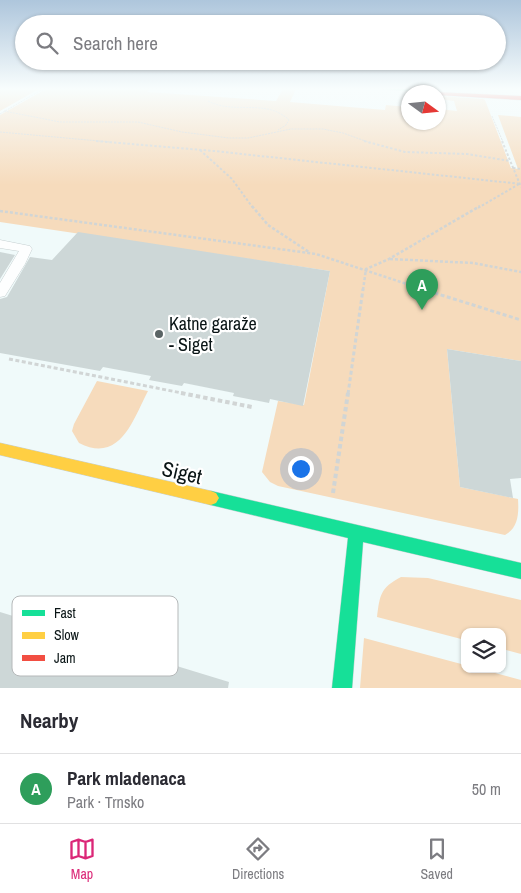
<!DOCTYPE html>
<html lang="en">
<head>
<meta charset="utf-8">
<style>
	:root { --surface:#fff; --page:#f2f2f3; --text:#2b2b33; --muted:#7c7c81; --line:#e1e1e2; --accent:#db2777 }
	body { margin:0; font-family:"Archivo Narrow",sans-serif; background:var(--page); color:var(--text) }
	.controls { position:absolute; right:15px; bottom:15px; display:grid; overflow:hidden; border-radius:10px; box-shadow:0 1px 4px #0004 }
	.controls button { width:45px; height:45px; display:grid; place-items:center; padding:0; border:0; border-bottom:1px solid var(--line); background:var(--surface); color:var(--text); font:25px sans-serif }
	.compass { position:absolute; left:401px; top:85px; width:45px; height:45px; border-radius:50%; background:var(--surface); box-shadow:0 1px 4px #0004; rotate:105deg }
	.you { position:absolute; left:300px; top:468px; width:18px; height:18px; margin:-12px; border:4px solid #fff; border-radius:50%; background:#1a73e8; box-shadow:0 0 0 8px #1a73e833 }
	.badge { display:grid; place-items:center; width:32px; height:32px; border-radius:50%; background:var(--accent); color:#fff; font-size:16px; font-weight:700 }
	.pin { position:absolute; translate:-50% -41px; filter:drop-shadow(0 1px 2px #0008) }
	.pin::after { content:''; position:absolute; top:26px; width:18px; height:15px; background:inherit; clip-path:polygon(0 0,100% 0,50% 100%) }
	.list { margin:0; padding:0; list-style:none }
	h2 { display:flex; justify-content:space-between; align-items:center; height:65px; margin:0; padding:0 20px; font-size:21px }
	h2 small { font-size:16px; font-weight:400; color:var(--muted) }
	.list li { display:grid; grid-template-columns:32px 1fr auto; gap:15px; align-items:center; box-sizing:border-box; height:70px; padding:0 20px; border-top:1px solid var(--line) }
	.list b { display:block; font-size:19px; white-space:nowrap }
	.list p { margin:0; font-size:16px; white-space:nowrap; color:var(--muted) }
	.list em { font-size:16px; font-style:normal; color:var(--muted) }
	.icon { flex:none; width:28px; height:28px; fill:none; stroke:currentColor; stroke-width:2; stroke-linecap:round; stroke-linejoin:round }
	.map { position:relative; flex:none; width:521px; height:688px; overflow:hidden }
	.search { position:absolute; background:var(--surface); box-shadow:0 1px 4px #0004; left:15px; right:15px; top:15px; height:55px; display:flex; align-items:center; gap:12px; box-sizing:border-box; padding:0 18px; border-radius:28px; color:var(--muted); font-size:19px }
	.sheet { height:135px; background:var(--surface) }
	nav { display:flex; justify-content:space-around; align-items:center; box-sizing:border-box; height:70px; border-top:1px solid var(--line); background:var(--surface); font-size:14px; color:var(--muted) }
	nav a { display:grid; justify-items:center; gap:2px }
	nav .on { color:var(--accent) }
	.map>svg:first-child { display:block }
	.green { fill:#f6dbbc }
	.building { fill:#cdd7d7 }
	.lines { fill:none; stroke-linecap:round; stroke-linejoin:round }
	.lane-casing { stroke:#c6d0d1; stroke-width:1 }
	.fast-casing { stroke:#c6d0d1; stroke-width:1 }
	.slow-casing { stroke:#c6d0d1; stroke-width:1 }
	.jam-casing { stroke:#c6d0d1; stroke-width:1 }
	.path-far4 { stroke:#d1d5d5; stroke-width:1; stroke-dasharray:2 1; stroke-linecap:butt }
	.path-far3 { stroke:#d1d5d5; stroke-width:2; stroke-dasharray:2.5 2; stroke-linecap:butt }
	.path-far2 { stroke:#d1d5d5; stroke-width:2.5; stroke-dasharray:3 2; stroke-linecap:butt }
	.path-far1 { stroke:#d1d5d5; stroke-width:3; stroke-dasharray:4 2.5; stroke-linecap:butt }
	.path { stroke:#d1d5d5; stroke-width:4; stroke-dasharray:4.5 3; stroke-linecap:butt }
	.lane { fill:#fdfefe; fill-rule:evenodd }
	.fast { fill:#16e098; fill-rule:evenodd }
	.slow { fill:#ffcf43; fill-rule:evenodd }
	.jam { fill:#f24e42; fill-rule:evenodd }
	.poi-dot { fill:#5a6465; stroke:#fff; stroke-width:2 }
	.labels { text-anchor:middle; stroke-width:4.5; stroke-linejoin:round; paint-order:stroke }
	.poi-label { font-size:18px; fill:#091415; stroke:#fff; text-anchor:start }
	.near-street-label { font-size:21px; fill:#091415; stroke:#fff }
	.key { fill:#fff; stroke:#b5b8b9; stroke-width:1 }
	.key-label { font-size:14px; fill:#091415 }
</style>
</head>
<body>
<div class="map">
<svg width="521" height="688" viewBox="0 0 521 688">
	<rect width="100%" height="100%" fill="#f0fafa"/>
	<g class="green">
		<polygon points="0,89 39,89 0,111"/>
		<path d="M 46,89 L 150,89 L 147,92 L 276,101 L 283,89 L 296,89 L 290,102 L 385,110 L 386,105 L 408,107 L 408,122 L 438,122 L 439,109 L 457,111 L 454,101 L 439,99 L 439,96 L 483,99 L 485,100 L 511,168 L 518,169 L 498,115 L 521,117 L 521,361 L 447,349 L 460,487 L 518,499 C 519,514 518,528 505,535 L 278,486 L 270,482 L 262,472 L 278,401 L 304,405 L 330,271 L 0,222 L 0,115 Z"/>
		<path d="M 97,381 L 148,391 C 133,420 120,464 79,443 L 72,431 L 74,424 Z"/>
		<path d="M 401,577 L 428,578 L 521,600 L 521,654 L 502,649 L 502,632 L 465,632 L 465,640 L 377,617 C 380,595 380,588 401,577 Z"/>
		<polygon points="364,638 465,665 465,669 480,669 521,680 521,688 360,688"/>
	</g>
	<g class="building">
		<polygon points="78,232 330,271 303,406 270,399 269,403 233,396 234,393 184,383 182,386 149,380 151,376 103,367 100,371 0,353 0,299 7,297 30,257 52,260"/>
		<polygon points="0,252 15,255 0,279"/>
		<polygon points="447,349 521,361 521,478 510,479 513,498 460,487"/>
		<polygon points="0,612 229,682 228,688 0,688"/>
	</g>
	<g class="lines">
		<defs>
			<polygon id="lane" points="0,240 30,246 32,249 25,264 5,296 0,297 0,283 19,251 0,248"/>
			<g id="fast">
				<polygon points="382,89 407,89 440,92 419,92"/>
				<polygon points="211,491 521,563 521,579 363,542 352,688 332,688 348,538 211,505 206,503 203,498 206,493"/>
			</g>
			<polygon id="slow" points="0,443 211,491 216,493 219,498 216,503 211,505 0,455"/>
			<polygon id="jam" points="436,92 521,96 521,100 438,95"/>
		</defs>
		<use href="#lane" class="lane-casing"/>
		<use href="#fast" class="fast-casing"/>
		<use href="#slow" class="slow-casing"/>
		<use href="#jam" class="jam-casing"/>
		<g class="path-far4">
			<path d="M 208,101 C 235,115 266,98 289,120 L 286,125 L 278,130"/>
			<polyline points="4,111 60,122 138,122 182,132 229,138 248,138 291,129 323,129 343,133 368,142"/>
			<polyline points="0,114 43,89"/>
			<polyline points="492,116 503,142"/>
			<polyline points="0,132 110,142"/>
		</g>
		<g class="path-far3">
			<polyline points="96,141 214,151 521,184"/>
			<polyline points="364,141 405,152 467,154 510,161"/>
			<polyline points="502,141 521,187"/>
			<polyline points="200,150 232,179 253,208"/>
			<polyline points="513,168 521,169"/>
			<polyline points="478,208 519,184"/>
		</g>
		<g class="path-far2">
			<polyline points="252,206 268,225 309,252"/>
			<polyline points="0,211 316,254 425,290"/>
			<polyline points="390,259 473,263 521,272"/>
			<polyline points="363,290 366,269 389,259 480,206"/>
		</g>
		<g class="path-far1">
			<polyline points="422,289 521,320"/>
			<polyline points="9,359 187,394"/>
			<polyline points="348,394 363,289"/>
		</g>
		<g class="path">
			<polyline points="181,393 252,407"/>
			<polyline points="333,493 348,393"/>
		</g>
		<use href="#lane" class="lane"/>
		<use href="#fast" class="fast"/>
		<use href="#slow" class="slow"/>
		<use href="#jam" class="jam"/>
	</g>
	<linearGradient id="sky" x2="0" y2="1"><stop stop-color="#aec6dc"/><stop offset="0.48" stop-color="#f8fdfd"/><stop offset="1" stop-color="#f8fdfd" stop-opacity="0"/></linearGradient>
	<rect width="521" height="185" fill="url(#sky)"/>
	<circle class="poi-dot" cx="159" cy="334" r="5"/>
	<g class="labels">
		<g class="poi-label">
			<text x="169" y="330">Katne garaže<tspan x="169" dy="21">- Siget</tspan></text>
		</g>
		<g class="near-street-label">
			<text transform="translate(182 473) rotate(13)" y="7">Siget</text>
		</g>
	</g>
	<rect x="12" y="596" width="166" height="80" rx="8" class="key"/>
	<rect x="22" y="610" width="23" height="6" fill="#16e098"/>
	<rect x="22" y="632" width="23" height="7" fill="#ffcf43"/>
	<rect x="22" y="655" width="23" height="6" fill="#f24e42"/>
	<g class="key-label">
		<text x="54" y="618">Fast</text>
		<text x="54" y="640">Slow</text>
		<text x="54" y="663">Jam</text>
	</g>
</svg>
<div class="controls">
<button><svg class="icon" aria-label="layers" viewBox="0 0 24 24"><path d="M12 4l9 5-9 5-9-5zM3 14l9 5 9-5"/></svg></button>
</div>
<svg class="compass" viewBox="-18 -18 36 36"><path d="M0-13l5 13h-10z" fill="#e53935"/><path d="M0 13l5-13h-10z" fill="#7c7c81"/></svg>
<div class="you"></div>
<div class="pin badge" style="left:422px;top:310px;background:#2e9e5b">A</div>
<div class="search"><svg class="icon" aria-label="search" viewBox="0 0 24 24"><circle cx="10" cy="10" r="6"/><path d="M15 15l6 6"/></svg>Search here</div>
</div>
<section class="sheet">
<h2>Nearby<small></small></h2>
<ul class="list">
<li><span class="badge" style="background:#2e9e5b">A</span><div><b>Park mladenaca</b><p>Park · Trnsko</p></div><em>50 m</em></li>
</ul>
</section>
<nav>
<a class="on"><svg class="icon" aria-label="map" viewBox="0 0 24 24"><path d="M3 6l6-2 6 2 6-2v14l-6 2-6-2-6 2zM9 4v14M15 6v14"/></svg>Map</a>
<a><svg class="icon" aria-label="directions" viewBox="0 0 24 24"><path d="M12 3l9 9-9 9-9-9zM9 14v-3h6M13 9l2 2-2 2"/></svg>Directions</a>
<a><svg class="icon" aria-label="saved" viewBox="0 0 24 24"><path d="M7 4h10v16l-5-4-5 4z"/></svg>Saved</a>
</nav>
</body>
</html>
